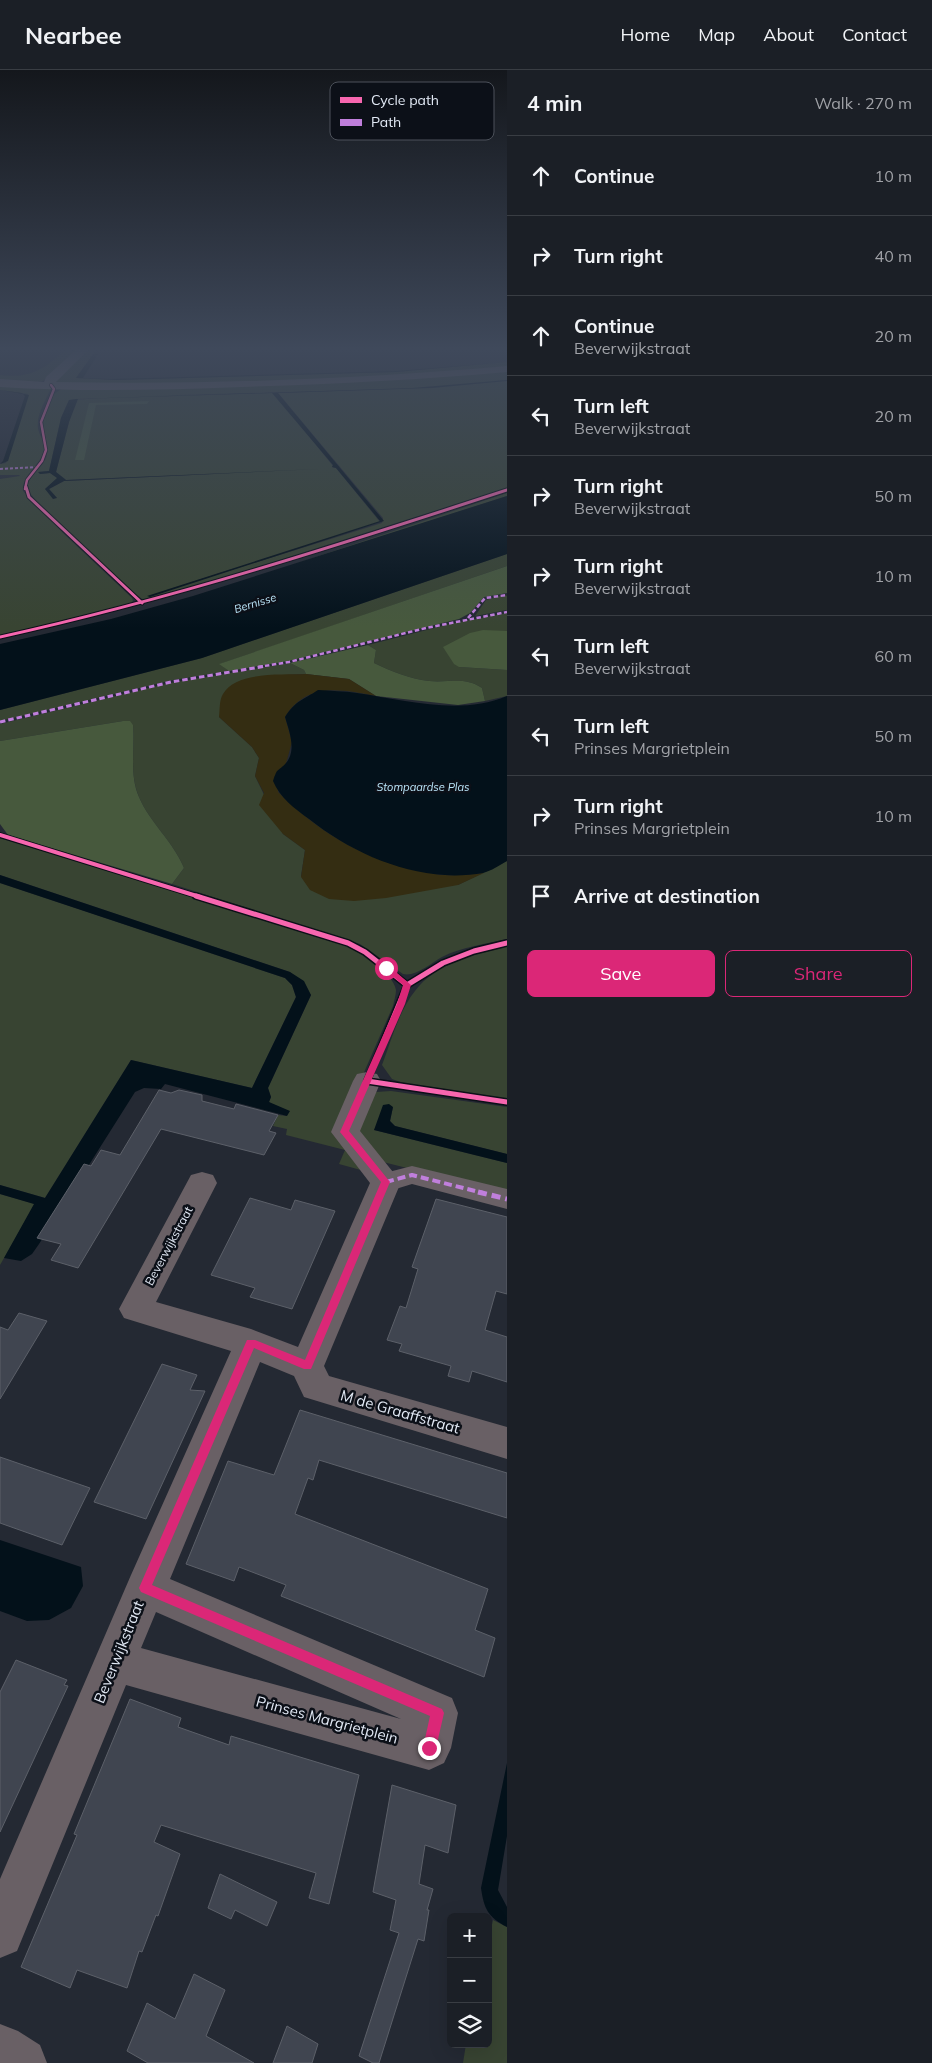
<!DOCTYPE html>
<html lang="en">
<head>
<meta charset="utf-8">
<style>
	:root { --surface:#1b1f26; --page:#24272e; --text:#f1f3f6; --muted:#a0a2a7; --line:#393d43; --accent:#db2777 }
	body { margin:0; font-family:Mulish,sans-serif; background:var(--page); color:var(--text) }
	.controls { position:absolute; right:15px; bottom:15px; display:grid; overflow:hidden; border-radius:8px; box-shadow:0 5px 20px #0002 }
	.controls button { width:45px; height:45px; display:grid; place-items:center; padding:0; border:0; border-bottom:1px solid var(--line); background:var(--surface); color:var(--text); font:25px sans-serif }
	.stop { position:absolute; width:15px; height:15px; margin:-11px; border:4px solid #db2777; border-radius:50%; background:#fff }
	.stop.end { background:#db2777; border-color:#fff; box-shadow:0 1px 5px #0008 }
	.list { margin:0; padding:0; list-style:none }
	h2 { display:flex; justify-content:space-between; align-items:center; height:65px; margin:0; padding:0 20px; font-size:21px }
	h2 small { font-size:16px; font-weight:400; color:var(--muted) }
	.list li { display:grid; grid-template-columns:32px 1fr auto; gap:15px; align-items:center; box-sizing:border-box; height:80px; padding:0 20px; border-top:1px solid var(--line) }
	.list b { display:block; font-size:19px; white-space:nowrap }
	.list p { margin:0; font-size:16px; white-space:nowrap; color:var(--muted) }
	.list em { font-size:16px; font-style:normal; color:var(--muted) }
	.actions { display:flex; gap:10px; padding:15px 20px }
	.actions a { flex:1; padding:11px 0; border:1px solid var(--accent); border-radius:8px; text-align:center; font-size:18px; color:var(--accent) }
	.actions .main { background:var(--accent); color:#fff }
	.icon { flex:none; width:28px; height:28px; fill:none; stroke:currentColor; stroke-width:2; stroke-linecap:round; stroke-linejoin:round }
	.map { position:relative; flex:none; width:507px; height:1993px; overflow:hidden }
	header { display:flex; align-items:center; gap:30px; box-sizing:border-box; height:70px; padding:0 25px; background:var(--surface); border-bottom:1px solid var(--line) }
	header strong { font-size:24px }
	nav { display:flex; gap:28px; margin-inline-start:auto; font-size:18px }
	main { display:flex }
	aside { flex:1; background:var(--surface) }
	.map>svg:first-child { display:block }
	.green { fill:#384432; fill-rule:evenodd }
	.forest { fill:#47593d }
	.sand { fill:#342d12 }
	.water { fill:#03111a }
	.building { fill:#404550; stroke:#5c6069 }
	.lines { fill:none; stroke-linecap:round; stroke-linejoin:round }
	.pedestrian { fill:#696065; fill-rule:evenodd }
	.minor { fill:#696065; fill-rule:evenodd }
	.quiet-far4 { stroke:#c07fdc; stroke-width:2; stroke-dasharray:3 2; stroke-linecap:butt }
	.quiet-far3 { stroke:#c07fdc; stroke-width:2.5; stroke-dasharray:4.5 2.5; stroke-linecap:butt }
	.quiet-far2 { stroke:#c07fdc; stroke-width:3; stroke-dasharray:5.5 3; stroke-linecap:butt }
	.quiet-far1 { stroke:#c07fdc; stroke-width:4; stroke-dasharray:8 4; stroke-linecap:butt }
	.quiet { stroke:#c07fdc; stroke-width:5; stroke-dasharray:9 5; stroke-linecap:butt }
	.cycleway-far3-casing { stroke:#0c1018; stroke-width:4 }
	.cycleway-far2-casing { stroke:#0c1018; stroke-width:5 }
	.cycleway-far1-casing { stroke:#0c1018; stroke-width:6 }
	.cycleway-casing { stroke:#0c1018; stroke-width:8 }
	.cycleway-far3 { stroke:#f766af; stroke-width:2.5 }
	.cycleway-far2 { stroke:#f766af; stroke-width:3 }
	.cycleway-far1 { stroke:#f766af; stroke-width:4 }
	.cycleway { stroke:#f766af; stroke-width:5 }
	.route { fill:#db2777 }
	.labels { text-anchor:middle; stroke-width:5; stroke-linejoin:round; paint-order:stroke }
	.far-water-label { font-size:11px; font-style:italic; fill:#bbe6fa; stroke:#0c1018 }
	.street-label { font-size:12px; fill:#e2e9f5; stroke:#0c1018 }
	.near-street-label { font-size:15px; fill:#e2e9f5; stroke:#0c1018 }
	.key { fill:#0c1018; stroke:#4c515a; stroke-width:1 }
	.key-label { font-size:14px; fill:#e2e9f5 }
</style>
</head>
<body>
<header>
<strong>Nearbee</strong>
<nav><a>Home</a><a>Map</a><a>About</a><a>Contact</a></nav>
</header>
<main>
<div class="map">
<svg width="507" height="1993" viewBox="0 0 507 1993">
	<rect width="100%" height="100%" fill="#242933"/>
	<g class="green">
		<path d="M 67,279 L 80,279 L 43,311 L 38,312 L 0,311 L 0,305 C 31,309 44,299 67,279 Z"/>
		<polygon points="85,279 97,279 76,308 117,310 396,302 507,292 507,298 451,304 170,315 57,314 56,312"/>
		<path d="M 507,300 L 507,310 L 493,311 L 507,311 L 507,418 L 153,530 L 144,530 L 136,525 L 40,435 L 28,421 C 25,406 45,398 47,384 C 49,375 45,369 44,361 C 41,345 49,323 64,318 L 138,317 ZM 391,319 L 278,323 L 383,448 L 382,453 L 148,526 L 380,452 L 336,398 L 332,397 L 333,396 L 274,323 L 145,326 ZM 98,328 L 76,330 L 69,352 L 56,402 L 66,410 L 236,403 L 64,411 L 49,419 L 57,428 L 45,419 L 58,408 L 50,403 L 40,404 L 39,402 L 49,401 L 61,348 L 69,330 Z"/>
		<path d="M 0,314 L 51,318 C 46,330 36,345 38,358 C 39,366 46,372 44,380 C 41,395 21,406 23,421 L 63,463 L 132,528 L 133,531 L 127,537 L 0,566 L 0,409 L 20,406 L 19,405 L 0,405 L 0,394 L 6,393 L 28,324 L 0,320 Z"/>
		<polygon points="507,423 507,426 256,507"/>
		<polygon points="507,484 507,496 220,594 229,601 173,610 0,651 0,640 202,588"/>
		<polygon points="504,525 507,526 507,540 475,546 486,530"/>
		<path d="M 507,543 L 507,561 L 459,597 L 507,600 L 507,626 L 485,631 L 482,618 C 464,606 450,613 429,611 C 410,609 391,601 374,593 L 376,580 L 368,575 L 450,554 Z"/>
		<path d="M 290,593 L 304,600 L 306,604 L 263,606 L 219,647 L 252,677 L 259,688 L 255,706 L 283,764 L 305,780 L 301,806 L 458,815 L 507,791 L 507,869 C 486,874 461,877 442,887 C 431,893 416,907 403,904 L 360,874 L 172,814 L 184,798 C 173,771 150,753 139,727 C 129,703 135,679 133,655 L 123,651 L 0,671 L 0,654 L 170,613 Z"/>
		<path d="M 0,768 L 343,874 C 358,882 393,901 396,920 C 396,925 394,931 393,936 L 338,1062 L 368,1102 L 339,1094 L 345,1080 L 286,1065 L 287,1059 L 273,1056 L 278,1045 L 287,1046 L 269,1032 L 271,1027 L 268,1018 L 311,925 L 290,902 L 0,805 Z"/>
		<polygon points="0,813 285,908 292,915 296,927 252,1018 131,990 45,1128 0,1115"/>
		<path d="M 507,876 L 507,1029 L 403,1013 L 392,1009 L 382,995 C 391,971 399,941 415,921 C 436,893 475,884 507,876 Z"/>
		<polygon points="391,1021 507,1037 507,1084 395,1056 390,1051 393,1037 374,1060 507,1093 507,1123 379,1091 352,1060 376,1022"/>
		<polygon points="0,1124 35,1134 0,1195"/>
		<polygon points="493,1850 507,1857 507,1993 463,1993 466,1974 488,1974 488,1873"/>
	</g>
	<g class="forest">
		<polygon points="149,331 147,334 96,335 84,390 75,390 89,333"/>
		<polygon points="507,496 507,523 484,527 470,543 459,549 288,591 229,601 219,594"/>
		<polygon points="483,560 507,561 507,600 459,597 454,594 443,577 470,563"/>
		<path d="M 368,575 L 376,580 L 374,593 C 391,601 410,609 429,611 C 450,613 464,606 482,618 L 485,631 L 458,635 L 376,626 L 349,609 L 306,604 L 304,600 L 290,593 Z"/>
		<path d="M 123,651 L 130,651 L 133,655 C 135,679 129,704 139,727 C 150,753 173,771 184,798 L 172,814 L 8,765 L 0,754 L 0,671 Z"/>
	</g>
	<path class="sand" d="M 306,604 L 349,609 L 376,626 C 340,619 307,612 285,647 L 292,672 L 278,722 C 318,762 366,791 423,801 C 430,803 438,805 445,805 C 458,806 471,804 484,803 L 458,815 L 386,828 L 354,831 L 329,829 L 310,820 L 301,807 L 305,780 L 283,764 L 259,735 L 264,723 L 255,706 L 259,688 L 252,677 L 219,647 C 220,640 219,630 223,624 C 236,601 283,605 306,604 Z"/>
	<g class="water">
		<polygon points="93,284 98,284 83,308 111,309 396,301 507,292 396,302 117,310 76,308"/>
		<polygon points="507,310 507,311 432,318 278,323 384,451 150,527 147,526 380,451 336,398 332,397 333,395 272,323 78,329 69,352 56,402 66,410 319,399 64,411 49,419 57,428 53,429 45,419 57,408 50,403 40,404 38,402 49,401 61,348 69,330 76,329 412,318"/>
		<polygon points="0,320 29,325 8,391 0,394 3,391 25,326 22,323"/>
		<polygon points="507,426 507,484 202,588 0,640 0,574 111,549 193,526"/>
		<path d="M 318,620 C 331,621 344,621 357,623 C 405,630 460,646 507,626 L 507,791 C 500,795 491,801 483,803 C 472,805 456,806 445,805 C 395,802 347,779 309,749 C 294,738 280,728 273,711 C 278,696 277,703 286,693 C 297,680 289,661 285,647 C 295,631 303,630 318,620 Z"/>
		<polygon points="0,805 290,902 304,911 311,925 268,1018 271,1027 269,1032 290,1041 287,1046 165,1014 161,1019 144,1018 135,1022 39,1174 32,1184 21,1191 4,1188 34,1134 0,1124 0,1115 45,1128 131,990 252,1018 296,927 292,915 285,908 0,813"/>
		<polygon points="389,1034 393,1037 390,1051 395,1056 507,1084 507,1093 374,1060 383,1035"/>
		<polygon points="0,1470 81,1497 83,1516 71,1538 49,1550 27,1551 0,1541"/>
		<path d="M 507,1693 L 507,1766 L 498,1820 L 507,1837 L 507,1857 C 488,1847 484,1839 481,1818 Z"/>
	</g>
	<g class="building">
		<polygon points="159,1020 171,1023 179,1020 202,1025 202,1031 234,1039 236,1034 278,1045 269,1061 276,1063 264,1085 161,1059 78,1198 51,1190 61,1174 37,1168 84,1094 91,1096 101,1080 120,1085"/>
		<polygon points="250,1128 291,1140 295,1130 335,1141 292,1239 250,1227 255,1218 211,1205"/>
		<polygon points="436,1129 507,1147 507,1224 496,1221 485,1260 507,1267 507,1312 472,1301 469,1312 448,1306 451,1296 399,1281 402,1274 387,1270 400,1236 406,1238 418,1199 412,1197"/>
		<polygon points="19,1243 47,1251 0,1329 0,1257 8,1260"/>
		<polygon points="162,1294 197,1305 190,1320 205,1321 146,1449 94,1432"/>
		<polygon points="300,1340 507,1403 507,1448 319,1390 313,1410 308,1408 295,1444 488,1519 475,1560 495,1568 484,1607 281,1526 286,1515 239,1497 234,1511 186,1494 228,1391 274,1405"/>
		<polygon points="0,1387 90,1418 62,1475 0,1453"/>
		<polygon points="16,1590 67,1610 64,1615 68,1616 0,1762 0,1622"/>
		<polygon points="130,1629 181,1648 178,1657 229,1675 231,1666 359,1705 329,1834 309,1828 316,1803 161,1755 154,1772 180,1784 158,1846 156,1845 142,1882 139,1881 127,1918 77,1900 70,1918 21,1897 77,1765 74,1764"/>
		<polygon points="392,1715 456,1735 448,1783 425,1775 419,1814 433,1819 427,1840 429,1840 424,1871 418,1869 379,1993 373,1993 359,1986 399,1863 390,1860 396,1830 373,1822"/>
		<polygon points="220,1804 277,1832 267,1856 235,1840 231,1849 208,1838"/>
		<polygon points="194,1904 225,1920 206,1966 254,1993 148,1993 127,1981 147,1933 175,1949"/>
		<polygon points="287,1956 318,1974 312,1993 273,1993"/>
	</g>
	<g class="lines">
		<polygon class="pedestrian" points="412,1096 507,1119 507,1139 412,1114 386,1122 377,1119 373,1112 377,1105"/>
		<g class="minor">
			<path d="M 77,279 L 89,279 L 56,312 C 206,315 358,309 507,296 L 507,302 C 419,310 331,314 242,317 C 161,320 81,322 0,317 L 0,309 L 44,312 L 46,307 Z"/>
			<path d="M 367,1002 L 377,1004 L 381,1011 L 360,1061 L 401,1112 L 324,1296 L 329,1306 L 507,1357 L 507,1389 L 304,1327 L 294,1306 L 260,1292 L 170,1509 L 452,1628 L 458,1643 L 451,1678 L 444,1693 L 429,1700 L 126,1615 L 17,1881 L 0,1888 L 0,1809 L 131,1505 L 231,1281 L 124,1248 L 119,1239 L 191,1105 L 202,1102 L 213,1105 L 217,1113 L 156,1232 L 251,1259 L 298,1277 L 370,1113 L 331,1062 L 353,1011 L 357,1004 ZM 156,1542 L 401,1649 L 141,1578 Z"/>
			<polygon points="0,1954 18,1961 40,1975 47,1993 0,1993"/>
		</g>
		<polyline class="quiet-far4" points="0,399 37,397"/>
		<g class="quiet-far3">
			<polyline points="468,548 485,528 507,525"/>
			<polyline points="258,597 289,592 426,558 507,542"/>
		</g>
		<polyline class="quiet-far2" points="0,652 171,612 266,596"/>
		<polyline class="quiet-far1" points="386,1112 412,1105 483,1123"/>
		<polyline class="quiet" points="478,1122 507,1129"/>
		<defs>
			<polyline id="cycleway-far3" points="25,419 27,410 42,391 46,380 41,352 54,319 51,315"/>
			<g id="cycleway-far2">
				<polyline points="26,417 29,427 142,533"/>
				<path d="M 0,567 C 172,529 339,475 507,420"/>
			</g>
			<polyline id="cycleway-far1" points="0,765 200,827"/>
			<g id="cycleway">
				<polyline points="196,826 348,873 365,882 407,915 367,1011 507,1032"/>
				<polyline points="407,915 443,893 474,881 507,873"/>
			</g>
		</defs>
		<use href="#cycleway-far3" class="cycleway-far3-casing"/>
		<use href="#cycleway-far2" class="cycleway-far2-casing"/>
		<use href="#cycleway-far1" class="cycleway-far1-casing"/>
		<use href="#cycleway" class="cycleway-casing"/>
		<use href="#cycleway-far3" class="cycleway-far3"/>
		<use href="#cycleway-far2" class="cycleway-far2"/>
		<use href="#cycleway-far1" class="cycleway-far1"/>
		<use href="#cycleway" class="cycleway"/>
	</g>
	<linearGradient id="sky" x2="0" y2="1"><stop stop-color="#14171c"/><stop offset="0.5" stop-color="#3f495b"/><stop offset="1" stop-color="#3f495b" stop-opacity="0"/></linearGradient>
	<rect width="507" height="558" fill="url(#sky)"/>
	<polygon class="route" points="384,896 389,896 411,915 405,934 349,1061 390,1112 311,1299 304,1299 254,1278 152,1515 442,1639 444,1643 436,1678 434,1682 429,1684 425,1682 423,1678 430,1646 141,1522 139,1518 247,1270 255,1270 305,1290 381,1112 340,1062 397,934 403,915 384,899"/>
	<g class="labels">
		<g class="far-water-label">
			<text transform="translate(255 533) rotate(-17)" y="4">Bernisse</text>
			<text x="423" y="721">Stompaardse Plas</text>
		</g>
		<g class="street-label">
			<text transform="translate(169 1176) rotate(-62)" y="4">Beverwijkstraat</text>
		</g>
		<g class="near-street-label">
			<text transform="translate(400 1342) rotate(16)" y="5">M de Graaffstraat</text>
			<text transform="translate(119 1582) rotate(-68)" y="5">Beverwijkstraat</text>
			<text transform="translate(327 1650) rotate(15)" y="5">Prinses Margrietplein</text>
		</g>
	</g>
	<rect x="330" y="12" width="164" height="58" rx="8" class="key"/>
	<rect x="340" y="27" width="22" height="6" fill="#f766af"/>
	<rect x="340" y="49" width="22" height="7" fill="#c07fdc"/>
	<g class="key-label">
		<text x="371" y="35">Cycle path</text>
		<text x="371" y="57">Path</text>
	</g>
</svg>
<div class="controls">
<button>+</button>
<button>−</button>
<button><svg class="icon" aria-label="layers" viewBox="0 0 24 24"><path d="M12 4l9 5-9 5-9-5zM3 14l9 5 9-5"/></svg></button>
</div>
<div class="stop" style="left:386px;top:898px"></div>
<div class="stop end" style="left:429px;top:1678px"></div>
</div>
<aside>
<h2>4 min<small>Walk · 270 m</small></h2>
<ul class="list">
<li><svg class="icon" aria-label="ahead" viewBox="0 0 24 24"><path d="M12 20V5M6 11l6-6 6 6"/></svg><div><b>Continue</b></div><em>10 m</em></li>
<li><svg class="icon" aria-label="right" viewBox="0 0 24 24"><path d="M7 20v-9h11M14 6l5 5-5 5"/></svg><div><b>Turn right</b></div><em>40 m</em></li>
<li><svg class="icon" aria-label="ahead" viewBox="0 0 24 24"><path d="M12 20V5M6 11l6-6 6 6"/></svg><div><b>Continue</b><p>Beverwijkstraat</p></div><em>20 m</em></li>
<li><svg class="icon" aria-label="left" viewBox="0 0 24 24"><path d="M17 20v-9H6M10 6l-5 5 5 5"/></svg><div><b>Turn left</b><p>Beverwijkstraat</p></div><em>20 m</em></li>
<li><svg class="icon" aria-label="right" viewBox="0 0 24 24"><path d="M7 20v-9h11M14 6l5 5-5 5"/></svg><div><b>Turn right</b><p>Beverwijkstraat</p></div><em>50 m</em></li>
<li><svg class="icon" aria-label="right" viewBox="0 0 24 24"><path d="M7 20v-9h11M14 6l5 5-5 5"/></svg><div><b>Turn right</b><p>Beverwijkstraat</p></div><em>10 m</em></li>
<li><svg class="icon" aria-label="left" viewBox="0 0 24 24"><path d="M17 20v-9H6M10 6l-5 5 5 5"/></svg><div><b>Turn left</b><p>Beverwijkstraat</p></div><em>60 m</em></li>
<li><svg class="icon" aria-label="left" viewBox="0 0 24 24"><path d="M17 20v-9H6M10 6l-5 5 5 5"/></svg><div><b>Turn left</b><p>Prinses Margrietplein</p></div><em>50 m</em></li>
<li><svg class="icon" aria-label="right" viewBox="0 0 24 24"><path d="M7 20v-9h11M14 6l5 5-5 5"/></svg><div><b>Turn right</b><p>Prinses Margrietplein</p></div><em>10 m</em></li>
<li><svg class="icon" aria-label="arrive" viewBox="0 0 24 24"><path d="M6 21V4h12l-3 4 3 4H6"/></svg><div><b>Arrive at destination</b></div></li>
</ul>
<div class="actions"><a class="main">Save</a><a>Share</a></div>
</aside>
</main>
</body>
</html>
